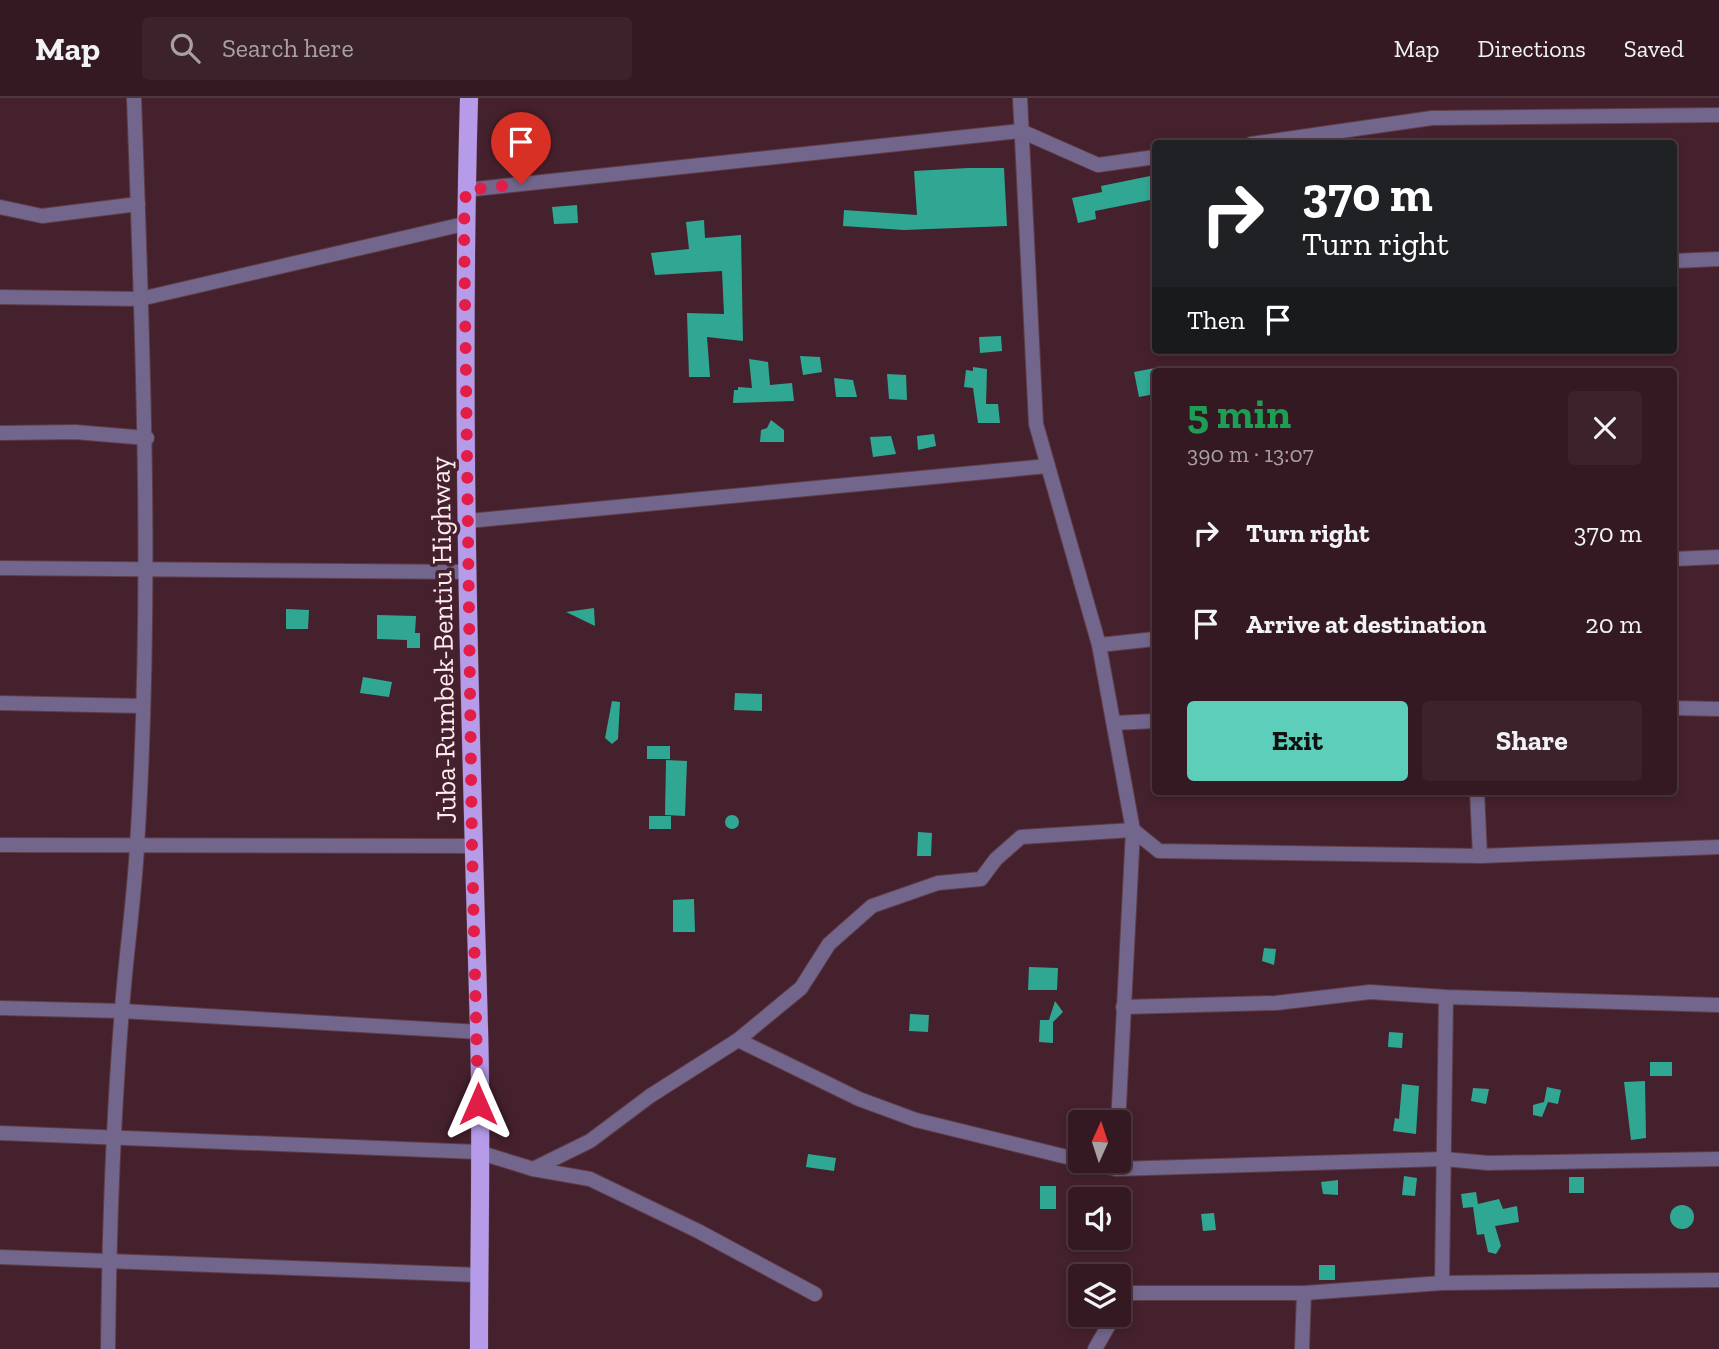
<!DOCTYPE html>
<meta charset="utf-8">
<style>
body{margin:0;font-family:"Zilla Slab",serif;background:#3c222a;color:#f1f3f6;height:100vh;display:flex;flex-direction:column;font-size:26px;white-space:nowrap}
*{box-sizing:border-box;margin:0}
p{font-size:23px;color:#a9a0a5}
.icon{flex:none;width:38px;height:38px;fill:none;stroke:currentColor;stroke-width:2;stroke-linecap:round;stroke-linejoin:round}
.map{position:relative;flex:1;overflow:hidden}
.details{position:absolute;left:1152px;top:270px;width:525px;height:427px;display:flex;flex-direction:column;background:#341922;border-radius:7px;box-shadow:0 4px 10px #0003,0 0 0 2px #4e3840}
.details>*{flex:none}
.top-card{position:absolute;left:1152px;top:42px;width:525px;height:214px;border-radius:7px;box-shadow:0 4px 10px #0003,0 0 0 2px #4e3840;background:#202124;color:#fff;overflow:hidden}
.needle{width:46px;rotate:3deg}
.controls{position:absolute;left:1068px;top:1012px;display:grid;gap:14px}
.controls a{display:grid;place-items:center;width:63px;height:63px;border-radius:7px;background:#341922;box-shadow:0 4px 10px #0003,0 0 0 2px #4e3840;font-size:35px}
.pin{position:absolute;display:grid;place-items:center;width:60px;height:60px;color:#fff;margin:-72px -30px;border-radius:50% 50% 50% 0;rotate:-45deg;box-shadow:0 0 7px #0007}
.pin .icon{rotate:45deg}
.me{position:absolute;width:77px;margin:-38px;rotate:0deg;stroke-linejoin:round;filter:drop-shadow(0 0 5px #0008)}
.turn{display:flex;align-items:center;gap:24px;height:147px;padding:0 35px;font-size:32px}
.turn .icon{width:91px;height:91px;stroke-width:2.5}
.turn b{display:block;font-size:49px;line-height:60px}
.then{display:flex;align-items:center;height:66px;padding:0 35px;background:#0003;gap:14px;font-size:26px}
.round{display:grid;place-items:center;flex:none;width:74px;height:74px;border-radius:7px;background:#3c222a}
.headline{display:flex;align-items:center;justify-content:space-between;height:119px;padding:0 35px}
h1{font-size:42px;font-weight:700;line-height:52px;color:#1e9e55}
.primary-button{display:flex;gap:14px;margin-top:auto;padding:14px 35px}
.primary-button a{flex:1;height:80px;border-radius:7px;background:#5dceb9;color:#111;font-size:28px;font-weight:700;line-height:80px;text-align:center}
.primary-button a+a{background:#3c222a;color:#f1f3f6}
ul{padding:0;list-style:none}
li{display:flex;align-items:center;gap:21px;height:91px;padding:0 35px}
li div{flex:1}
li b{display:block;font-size:26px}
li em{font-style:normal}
header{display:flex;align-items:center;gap:42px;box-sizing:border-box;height:98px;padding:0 35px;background:#341922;border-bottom:2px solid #4e3840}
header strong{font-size:33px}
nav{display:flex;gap:38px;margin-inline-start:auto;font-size:24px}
.search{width:490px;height:63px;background:#3c222a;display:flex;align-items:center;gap:18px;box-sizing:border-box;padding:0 24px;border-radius:7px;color:#a9a0a5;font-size:26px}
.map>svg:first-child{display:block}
.building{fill:#30a793}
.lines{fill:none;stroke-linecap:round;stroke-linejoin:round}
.minor-casing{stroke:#5f3d48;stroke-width:16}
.primary-casing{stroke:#5f3d48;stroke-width:19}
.minor{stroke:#72668c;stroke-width:14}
.primary{stroke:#b69be9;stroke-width:18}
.route{stroke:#e11d48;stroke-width:12;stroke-dasharray:0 21.6}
.labels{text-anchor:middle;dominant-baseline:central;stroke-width:7;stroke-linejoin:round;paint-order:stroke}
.street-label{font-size:28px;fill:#ffebf0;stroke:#45212d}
</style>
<header>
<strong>Map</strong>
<div class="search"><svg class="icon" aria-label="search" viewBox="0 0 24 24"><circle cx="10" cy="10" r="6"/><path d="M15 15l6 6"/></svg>Search here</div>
<nav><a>Map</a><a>Directions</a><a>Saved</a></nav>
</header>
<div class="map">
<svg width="1719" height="1251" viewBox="0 0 1719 1251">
<rect width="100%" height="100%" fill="#45212d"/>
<g class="building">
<path d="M968,70H1004L1007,128L904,132L843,128L844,112L917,117L914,73Z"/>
<path d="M1155,77V101L1095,113L1096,121L1078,125L1072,100L1102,94L1101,88Z"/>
<path d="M577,107L578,125L554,126L552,109Z"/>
<path d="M704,122L705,140L741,137L743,243L707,239L710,279H689L687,215L724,216L722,173L655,177L651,155L689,151L686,124Z"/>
<path d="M1001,238L1002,253L980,255L979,239Z"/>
<path d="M800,258L820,259L822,274L803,277Z"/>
<path d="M749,261L768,264L770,287L792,285L794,303L733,305L734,292H738V289L752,290Z"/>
<path d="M973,269L987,271L986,306H998L1000,325H978L973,290L964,289L966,272L973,273Z"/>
<path d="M1155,270V296L1139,299L1134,274Z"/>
<path d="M887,276L906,277L907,302L889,301Z"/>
<path d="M834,280L853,282L857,299H836Z"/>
<path d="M771,322L784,332V344H760L761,332L767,330Z"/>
<path d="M934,336L936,348L918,352L917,338Z"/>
<path d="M891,338L896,356L873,359L870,339Z"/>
<path d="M594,510L595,528L566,514Z"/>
<path d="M286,511L309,512L308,531H286Z"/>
<path d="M377,517L416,518L415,535H420V550H407V542L377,541Z"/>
<path d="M363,579L392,584L389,599L360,595Z"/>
<path d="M735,595L762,596V613L734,612Z"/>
<path d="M612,603L620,604L618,641L612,646L605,640Z"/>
<rect x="647" y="648" width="23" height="13"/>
<path d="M666,662L687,663L685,718L665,717Z"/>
<circle cx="732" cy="724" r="7"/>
<rect x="649" y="718" width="22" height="13"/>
<path d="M918,734L932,735L931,758H917Z"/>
<path d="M694,801L695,834H673V802Z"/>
<path d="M1264,850L1276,851L1274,867L1262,863Z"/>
<path d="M1029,869L1058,870L1057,892H1028Z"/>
<path d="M1055,903L1063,914L1053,924V945L1039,944L1040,922H1049Z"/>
<path d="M910,916L929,917L928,934L909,933Z"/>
<path d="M1389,934L1403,935L1402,950L1388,949Z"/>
<rect x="1650" y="964" width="22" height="14"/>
<path d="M1645,983L1646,1040L1631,1042L1624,984Z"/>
<path d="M1402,986L1419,988L1416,1036L1393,1033L1395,1020L1399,1021Z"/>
<path d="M1547,989L1561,992L1558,1006L1548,1004L1542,1019L1533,1017V1007L1544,1004Z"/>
<path d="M1473,990L1489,991L1486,1006L1471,1003Z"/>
<path d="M808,1056L836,1060L834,1073L806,1069Z"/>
<path d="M1404,1078L1417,1080L1415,1098L1402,1097Z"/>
<rect x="1569" y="1079" width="15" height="16"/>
<path d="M1338,1082V1097L1323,1096L1321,1084Z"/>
<rect x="1040" y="1088" width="16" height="23"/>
<path d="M1476,1094L1478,1106L1499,1101L1503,1111L1517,1108L1519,1124L1495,1128L1501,1148L1496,1156L1488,1154L1484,1136L1477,1137L1473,1109L1463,1110L1461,1096Z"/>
<circle cx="1682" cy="1119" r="12"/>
<path d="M1214,1115L1216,1132L1203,1133L1201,1116Z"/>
<rect x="1319" y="1167" width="16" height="15"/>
</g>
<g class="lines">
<g class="minor-casing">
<g id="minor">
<path d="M1020,0L1036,326L1099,547L1133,732L1118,1027"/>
<path d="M1251,46L1432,20L1719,17"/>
<path d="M466,92L1021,33L1098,67L1155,59"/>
<path d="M0,109L42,118L138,106"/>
<path d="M1673,163L1719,161"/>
<path d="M0,199L140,201L464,126"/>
<path d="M0,335L75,334L147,340"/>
<path d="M468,423L1048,368"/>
<path d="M1673,461L1719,459"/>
<path d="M0,470L469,474"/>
<path d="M1099,547L1155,541"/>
<path d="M0,605L142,608"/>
<path d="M1673,610L1719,611"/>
<path d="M1114,625L1155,623"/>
<path d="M0,747L472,748"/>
<path d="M1480,758L1719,749"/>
<path d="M1123,909L1276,905L1370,894L1446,899L1719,907"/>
<path d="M0,910L122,913L479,934"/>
<path d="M738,942L859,1001L916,1022L1116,1071L1444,1061L1488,1065L1719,1061"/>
<path d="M0,1035L478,1054L533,1071L590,1043L650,998L738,942L801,890L829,846L872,808L938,785L981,781L996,761L1021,739L1133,732L1159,753L1480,758L1477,693"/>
<path d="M533,1071L590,1081L698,1133L815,1196"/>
<path d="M0,1159L479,1177"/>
<path d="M1442,1185L1446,899"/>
<path d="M1118,1210L1126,1195H1304L1442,1185L1719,1182"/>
<path d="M108,1251C109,1138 113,1024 122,911C126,857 134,803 137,749C153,499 143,249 134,0"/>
<path d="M1095,1251L1115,1216"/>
<path d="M1302,1251L1304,1195"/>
</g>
</g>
<g class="primary-casing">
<path id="primary" d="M469,0C460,310 470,621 479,930C482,1037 479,1144 479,1251"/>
</g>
<use href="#minor" class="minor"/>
<use href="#primary" class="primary"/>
</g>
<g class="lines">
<path class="route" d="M478,1006L472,748L464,126L466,92L521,86"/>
</g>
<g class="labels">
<g class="street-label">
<text transform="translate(443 542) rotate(-91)">Juba-Rumbek-Bentiu Highway</text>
</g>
</g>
</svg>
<div class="controls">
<a><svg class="needle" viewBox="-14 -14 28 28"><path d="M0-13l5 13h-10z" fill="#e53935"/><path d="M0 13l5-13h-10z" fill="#a9a0a5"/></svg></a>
<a><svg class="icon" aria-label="sound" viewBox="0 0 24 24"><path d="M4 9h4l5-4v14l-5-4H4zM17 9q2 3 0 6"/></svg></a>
<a><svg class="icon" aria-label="layers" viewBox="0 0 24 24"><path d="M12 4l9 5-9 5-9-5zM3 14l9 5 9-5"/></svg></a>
</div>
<div class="pin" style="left:521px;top:86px;background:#d93025"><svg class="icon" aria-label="arrive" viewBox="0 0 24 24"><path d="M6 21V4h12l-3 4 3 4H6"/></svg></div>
<svg class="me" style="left:478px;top:1006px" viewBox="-20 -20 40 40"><path d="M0-17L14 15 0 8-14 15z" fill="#e11d48" stroke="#fff" stroke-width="4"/></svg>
<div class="top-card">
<div class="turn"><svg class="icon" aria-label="right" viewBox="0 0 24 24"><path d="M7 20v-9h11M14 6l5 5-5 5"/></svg><div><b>370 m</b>Turn right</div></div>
<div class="then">Then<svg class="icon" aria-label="arrive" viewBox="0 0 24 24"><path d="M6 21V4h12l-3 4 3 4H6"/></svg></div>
</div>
<section class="details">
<div class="headline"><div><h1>5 min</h1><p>390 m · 13:07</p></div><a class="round"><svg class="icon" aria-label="close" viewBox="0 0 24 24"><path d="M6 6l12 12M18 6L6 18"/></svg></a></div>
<ul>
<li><svg class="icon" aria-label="right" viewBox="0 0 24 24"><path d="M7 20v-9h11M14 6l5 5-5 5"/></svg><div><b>Turn right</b></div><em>370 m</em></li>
<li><svg class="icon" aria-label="arrive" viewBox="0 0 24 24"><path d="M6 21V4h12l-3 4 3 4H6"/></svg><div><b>Arrive at destination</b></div><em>20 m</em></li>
</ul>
<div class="primary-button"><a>Exit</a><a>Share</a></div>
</section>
</div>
